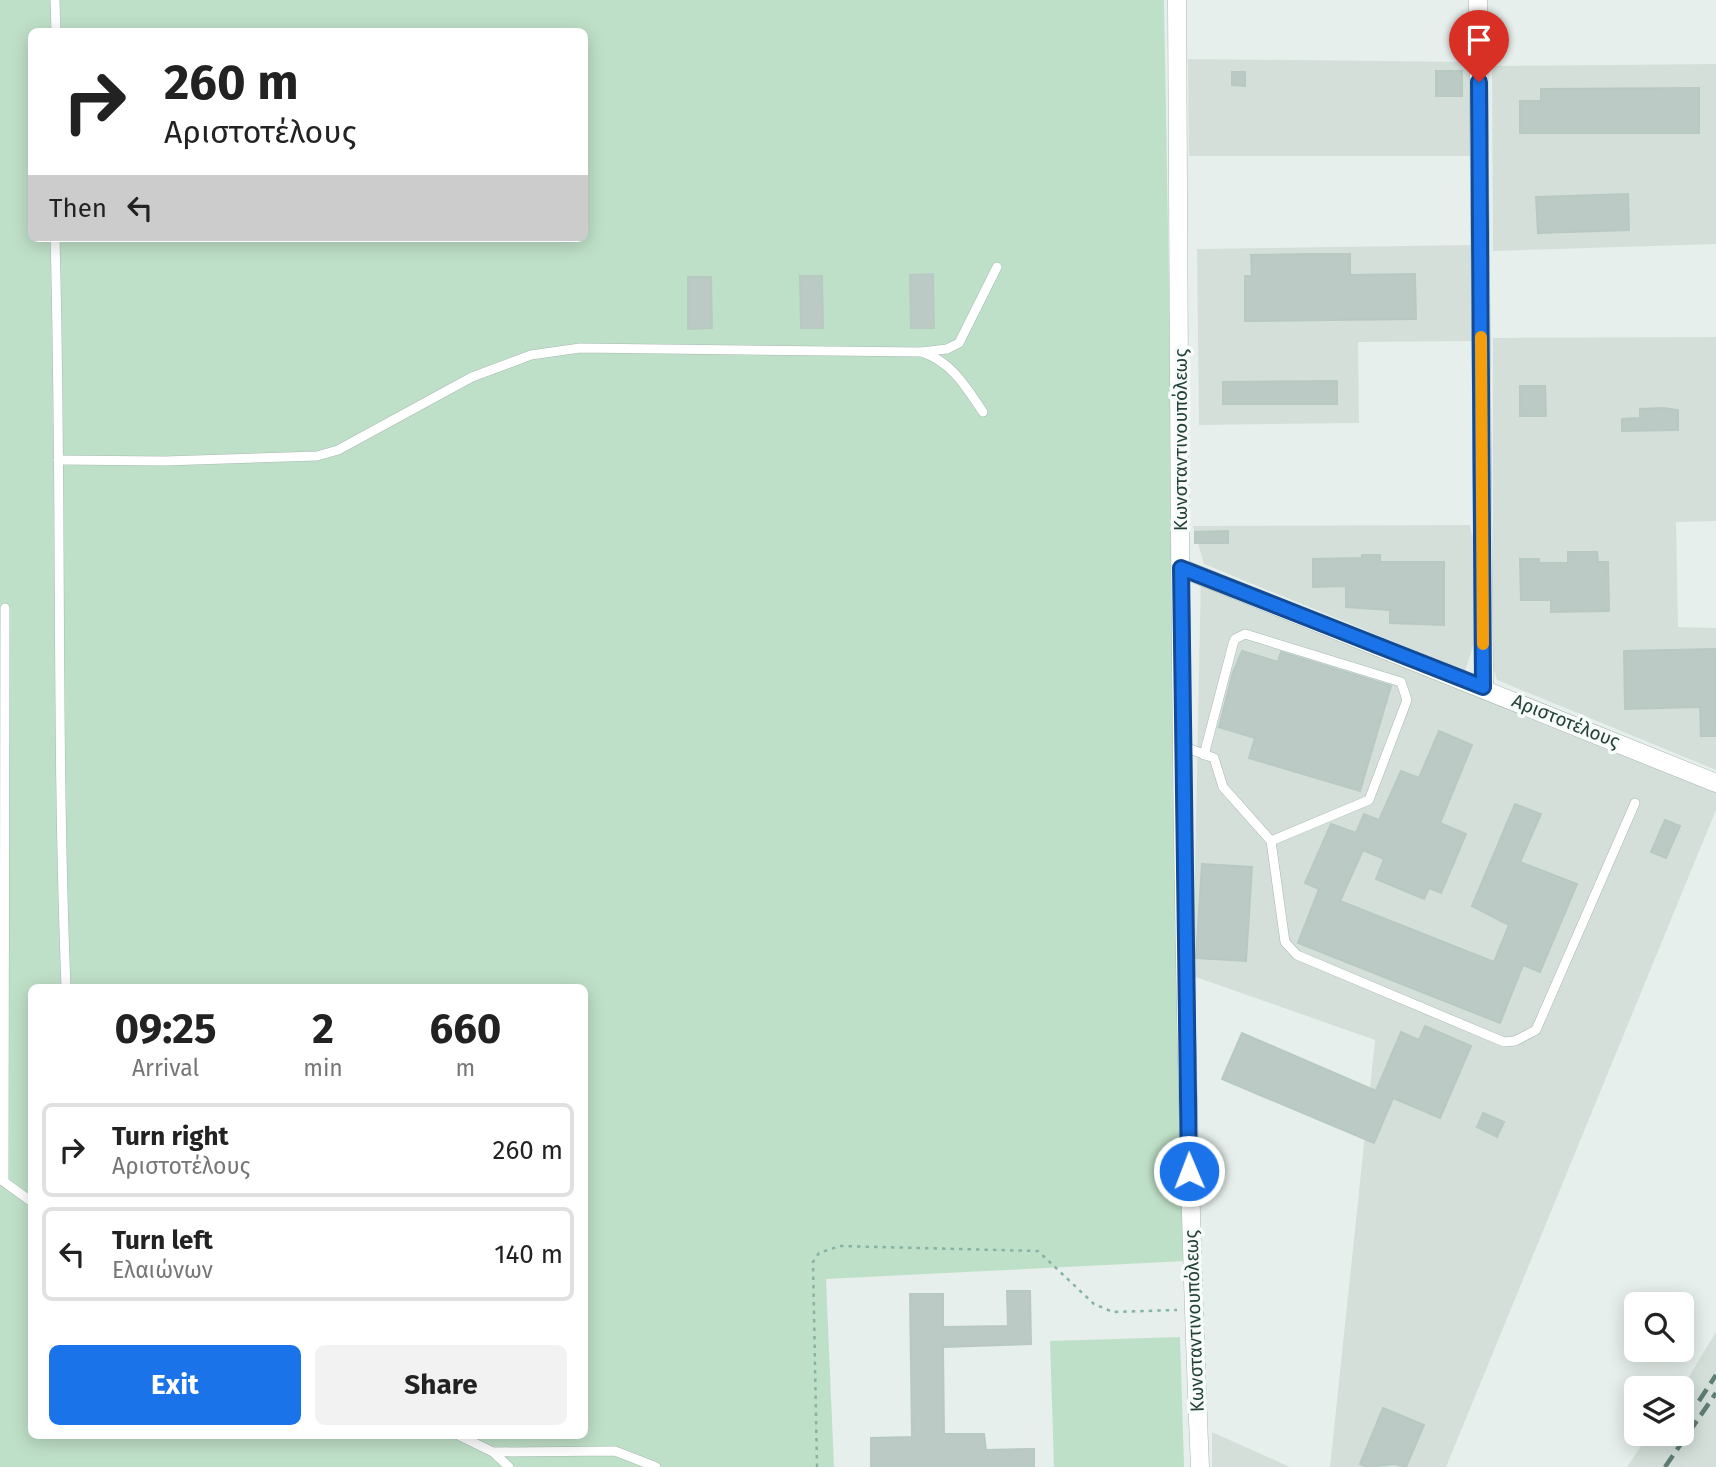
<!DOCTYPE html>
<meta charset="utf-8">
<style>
body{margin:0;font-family:"Fira Sans",sans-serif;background:#f2f2f2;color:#222;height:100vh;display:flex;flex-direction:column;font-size:26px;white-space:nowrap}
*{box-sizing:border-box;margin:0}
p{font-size:23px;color:#767676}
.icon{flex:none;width:38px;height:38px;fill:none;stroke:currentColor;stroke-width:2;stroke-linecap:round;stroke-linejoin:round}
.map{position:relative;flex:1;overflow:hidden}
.side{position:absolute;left:28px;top:984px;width:560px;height:455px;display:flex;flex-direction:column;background:#fff;border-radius:10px;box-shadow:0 4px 18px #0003}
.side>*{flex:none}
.top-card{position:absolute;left:28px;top:28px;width:560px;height:214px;border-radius:10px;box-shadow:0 4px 18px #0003;background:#fff;color:#222;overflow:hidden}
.tools{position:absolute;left:1624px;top:1292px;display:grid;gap:14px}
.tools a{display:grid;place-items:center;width:70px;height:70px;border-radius:10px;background:#fff;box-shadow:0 4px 18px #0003;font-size:35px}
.pin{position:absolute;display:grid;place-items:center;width:60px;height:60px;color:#fff;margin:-72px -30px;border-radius:50% 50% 50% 0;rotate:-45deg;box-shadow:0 0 7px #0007}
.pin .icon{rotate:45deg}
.me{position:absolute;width:77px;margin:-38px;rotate:359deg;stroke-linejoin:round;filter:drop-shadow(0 0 5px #0008)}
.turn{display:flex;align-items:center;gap:24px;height:147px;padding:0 21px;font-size:32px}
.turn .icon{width:91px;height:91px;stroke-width:2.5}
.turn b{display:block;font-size:49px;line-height:60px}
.then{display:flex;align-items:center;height:66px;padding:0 21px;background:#0003;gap:14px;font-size:26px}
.eta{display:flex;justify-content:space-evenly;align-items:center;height:119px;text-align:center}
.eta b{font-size:42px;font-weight:700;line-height:49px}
.cta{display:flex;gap:14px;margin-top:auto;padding:14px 21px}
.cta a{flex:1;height:80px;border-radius:10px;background:#1a73e8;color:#fff;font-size:28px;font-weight:700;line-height:80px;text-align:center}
.cta a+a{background:#f2f2f2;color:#222}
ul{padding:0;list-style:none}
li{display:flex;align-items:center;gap:21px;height:94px;margin:0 14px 10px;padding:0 7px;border:4px solid #e0e0e0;border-radius:10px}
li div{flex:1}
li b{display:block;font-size:26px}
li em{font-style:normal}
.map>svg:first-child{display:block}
.built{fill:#d4dfda}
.green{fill:#bfe0c8;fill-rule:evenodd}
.building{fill:#bbcac4;stroke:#b8c9c2;stroke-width:2}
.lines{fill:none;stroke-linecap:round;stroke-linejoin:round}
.lane-casing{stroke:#a8b8b2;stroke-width:10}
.street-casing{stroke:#a8b8b2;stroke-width:19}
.path{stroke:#86b3a5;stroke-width:2.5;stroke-dasharray:3.5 5;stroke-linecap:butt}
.lane{stroke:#fff;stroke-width:9}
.street{stroke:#fff;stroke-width:18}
.rail{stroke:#5f7d75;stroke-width:4.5;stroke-dasharray:14 7;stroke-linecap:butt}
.route-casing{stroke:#114b97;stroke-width:18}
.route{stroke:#1a73e8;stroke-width:12}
.slow{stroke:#f59e0b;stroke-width:12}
.labels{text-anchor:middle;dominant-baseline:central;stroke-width:7;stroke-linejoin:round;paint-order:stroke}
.street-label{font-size:19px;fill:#24423a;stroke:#f7fbf9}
</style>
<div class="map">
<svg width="1716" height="1467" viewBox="0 0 1716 1467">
<rect width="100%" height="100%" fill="#e6efeb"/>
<g class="built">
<path d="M1188,59L1473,62V156H1189Z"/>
<path d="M1716,64V244L1493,251L1492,66Z"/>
<path d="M1472,245L1473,341L1358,342L1359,423L1199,425L1197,249Z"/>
<path d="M1716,337V521L1676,522L1678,627L1716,628V770L1497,680L1493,668V338Z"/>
<path d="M1470,525L1472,535H1478V631L1465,671L1204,564L1193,526Z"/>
<path d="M1201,571L1716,783V810L1446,1467H1330L1375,1040L1193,976Z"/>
<path d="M1716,1332V1467H1627L1650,1433H1682V1388Z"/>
<path d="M1212,1432L1290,1467H1212Z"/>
</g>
<g class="green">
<path d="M0,0H1164L1186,1261L826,1279L834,1467H0ZM32,32H584V238H32ZM32,987H584V1435H32Z"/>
<path d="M1180,1337L1184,1467H1054L1050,1341Z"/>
</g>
<g class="building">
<rect x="1436" y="71" width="26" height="25"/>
<path d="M1232,72H1245V86L1232,85Z"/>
<path d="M1699,88V133H1520V101H1541V89Z"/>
<path d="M1628,194L1629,230L1538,233L1536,197Z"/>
<path d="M1309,254H1350V275L1415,274L1416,319L1245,321V276H1252L1251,255Z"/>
<path d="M933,274L934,328H911L910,275Z"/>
<path d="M800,276H822L823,328H801Z"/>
<path d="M688,277H711L712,328L688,329Z"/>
<path d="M1337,381V404H1223V382Z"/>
<path d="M1520,386H1545L1546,416H1520Z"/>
<path d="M1664,408L1678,410V430L1622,431V419L1640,418V409Z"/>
<path d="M1228,531V543H1195V532Z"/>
<path d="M1568,552H1597L1598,562H1608L1609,611L1551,612V600H1521L1520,559H1539V563H1568Z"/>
<path d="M1362,555H1380V562H1444V625L1390,623V610L1346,607V586L1313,587V559L1362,558Z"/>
<path d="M1716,649V736H1701L1700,707L1625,709L1624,651Z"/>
<path d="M1242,651L1278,662L1281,652L1391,686L1360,791L1249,758L1255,738L1219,727L1233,672Z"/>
<path d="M1439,731L1472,745L1440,823L1466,834L1441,893L1429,888L1424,899L1376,879L1384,859L1363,850L1340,901L1494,962L1509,925L1472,906L1515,804L1541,814L1520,862L1577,884L1540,972L1523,965L1500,1023L1298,943L1319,889L1305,883L1331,824L1356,833L1364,814L1379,820L1401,771L1419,778Z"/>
<path d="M1665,820L1680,826L1666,858L1651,852Z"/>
<path d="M1202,864L1252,867L1246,961L1196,958Z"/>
<path d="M1425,1026L1471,1046L1440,1118L1393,1098L1374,1143L1222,1079L1242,1033L1376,1091L1401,1032L1419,1040Z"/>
<path d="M1483,1113L1504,1122L1497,1137L1477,1127Z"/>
<path d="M1007,1291H1030L1031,1344L943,1347L944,1434H984L986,1450L1034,1449V1467H871V1438L912,1437L910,1294H943V1327L1008,1326Z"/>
<path d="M1383,1408L1424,1425L1406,1467L1395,1464L1367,1467L1360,1464Z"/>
</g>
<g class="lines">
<g class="lane-casing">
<g id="lane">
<path d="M55,0L56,32"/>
<path d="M55,238C62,488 56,738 66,987"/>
<path d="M922,352C953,363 966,387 983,412"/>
<path d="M58,460L165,461L317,456L338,450L472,377L531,355L580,348L921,352L947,349L959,343L997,267"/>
<path d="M1182,746L1214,758L1223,787L1271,841L1285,942L1297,955L1504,1042L1515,1041L1536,1030L1635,803"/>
<path d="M1204,755L1233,644L1235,639L1245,634L1401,682L1407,700L1369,800L1271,841"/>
<path d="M0,1179L32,1202"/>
<path d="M4,1181L5,608"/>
<path d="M458,1435L493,1452L615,1451L656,1467"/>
<path d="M493,1452L509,1467"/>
</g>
</g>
<g class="street-casing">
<g id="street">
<path d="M1177,0C1180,489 1179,978 1200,1467"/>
<path d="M1478,0L1484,687"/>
<path d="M1181,568L1716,783"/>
</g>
</g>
<path class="path" d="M817,1467L813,1262L819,1253L840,1246L1038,1251L1094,1304L1113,1312L1177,1310"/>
<use href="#lane" class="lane"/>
<use href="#street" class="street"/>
<g class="rail">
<path d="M1699,1401L1716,1375"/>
<path d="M1665,1467L1716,1393"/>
</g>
</g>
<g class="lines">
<g class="route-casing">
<path id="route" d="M1189,1171L1181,568L1483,687L1479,82"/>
</g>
<use href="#route" class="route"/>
<path class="slow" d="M1481,337L1483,644"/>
</g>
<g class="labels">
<g class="street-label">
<text transform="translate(1180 440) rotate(-90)">Κωνσταντινουπόλεως</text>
<text transform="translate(1566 721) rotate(22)">Αριστοτέλους</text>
<text transform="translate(1194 1321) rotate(-92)">Κωνσταντινουπόλεως</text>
</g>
</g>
</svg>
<div class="tools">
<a><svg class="icon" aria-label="search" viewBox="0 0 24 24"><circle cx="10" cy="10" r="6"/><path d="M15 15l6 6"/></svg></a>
<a><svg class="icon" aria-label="layers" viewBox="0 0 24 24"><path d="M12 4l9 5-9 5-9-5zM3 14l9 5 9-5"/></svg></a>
</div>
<div class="pin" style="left:1479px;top:82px;background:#d93025"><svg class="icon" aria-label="arrive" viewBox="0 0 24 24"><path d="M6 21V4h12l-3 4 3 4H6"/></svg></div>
<svg class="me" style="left:1189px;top:1171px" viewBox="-20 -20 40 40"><circle r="17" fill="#1a73e8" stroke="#fff" stroke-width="3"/><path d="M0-11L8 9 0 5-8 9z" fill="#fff"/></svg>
<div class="top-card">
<div class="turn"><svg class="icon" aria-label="right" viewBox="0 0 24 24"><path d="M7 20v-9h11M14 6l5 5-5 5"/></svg><div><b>260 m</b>Αριστοτέλους</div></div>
<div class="then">Then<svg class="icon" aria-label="left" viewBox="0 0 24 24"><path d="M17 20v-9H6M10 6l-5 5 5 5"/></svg></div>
</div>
<section class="side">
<div class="eta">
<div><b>09:25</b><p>Arrival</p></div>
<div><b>2</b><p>min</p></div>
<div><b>660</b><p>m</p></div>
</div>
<ul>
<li><svg class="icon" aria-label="right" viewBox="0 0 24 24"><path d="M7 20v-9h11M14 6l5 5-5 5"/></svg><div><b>Turn right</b><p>Αριστοτέλους</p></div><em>260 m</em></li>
<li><svg class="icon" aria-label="left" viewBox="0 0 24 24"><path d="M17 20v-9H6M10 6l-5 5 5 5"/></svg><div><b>Turn left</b><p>Ελαιώνων</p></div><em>140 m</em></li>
</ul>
<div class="cta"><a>Exit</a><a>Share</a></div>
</section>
</div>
